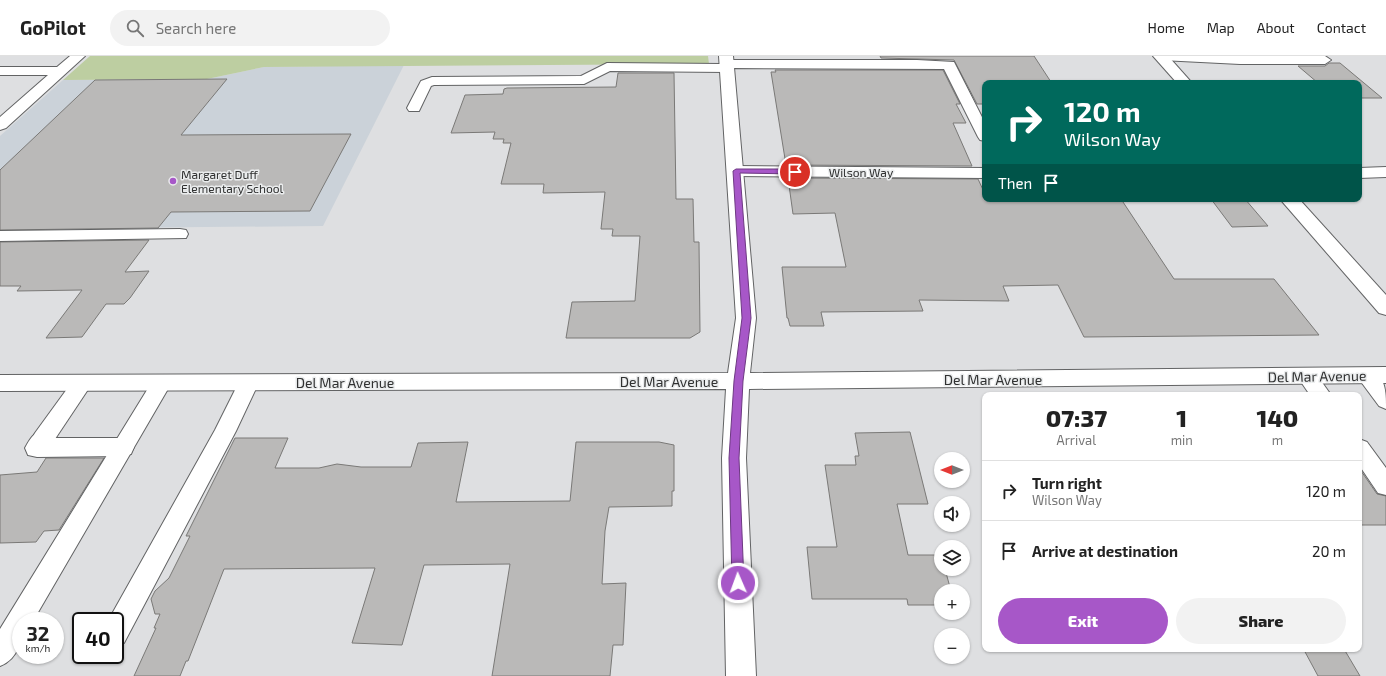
<!DOCTYPE html>
<meta charset="utf-8">
<style>
body{margin:0;font-family:"Exo 2",sans-serif;background:#f2f2f2;color:#222;height:100vh;display:flex;flex-direction:column;font-size:15px;white-space:nowrap}
*{box-sizing:border-box;margin:0}
p{font-size:13px;color:#767676}
.icon{flex:none;width:22px;height:22px;fill:none;stroke:currentColor;stroke-width:2;stroke-linecap:round;stroke-linejoin:round}
.map{position:relative;flex:1;overflow:hidden}
.panel{position:absolute;left:982px;top:336px;width:380px;height:260px;display:flex;flex-direction:column;background:#fff;border-radius:8px;box-shadow:0 1px 3px #0004}
.panel>*{flex:none}
.banner{position:absolute;left:982px;top:24px;width:380px;height:122px;border-radius:8px;box-shadow:0 1px 3px #0004;background:#00695c;color:#fff;overflow:hidden}
.needle{width:26px;rotate:270deg}
.fabs{position:absolute;left:934px;top:396px;display:grid;gap:8px}
.fabs a{display:grid;place-items:center;width:36px;height:36px;border-radius:50%;background:#fff;box-shadow:0 1px 3px #0004;font-size:20px}
.speed{position:absolute;left:12px;top:556px;display:flex;gap:8px;font-size:20px;font-weight:700;text-align:center}
.speed>*{display:grid;place-content:center;width:52px;height:52px;border-radius:50%;background:#fff;box-shadow:0 1px 3px #0004;line-height:1}
.speed small{font-size:10px;font-weight:400}
.speed .limit{border:2px solid #111;border-radius:6px;background:#fff;color:#111}
.pin{position:absolute;display:grid;place-items:center;width:34px;height:34px;color:#fff;margin:-17px;border:2px solid #fff;border-radius:50%;box-shadow:0 1px 4px #0007}
.me{position:absolute;width:44px;margin:-22px;rotate:358deg;stroke-linejoin:round;filter:drop-shadow(0 0 3px #0008)}
.turn{display:flex;align-items:center;gap:14px;height:84px;padding:0 16px;font-size:18px}
.turn .icon{width:52px;height:52px;stroke-width:2.5}
.turn b{display:block;font-size:28px;line-height:34px}
.then{display:flex;align-items:center;height:38px;padding:0 16px;background:#0003;gap:8px;font-size:15px}
.eta{display:flex;justify-content:space-evenly;align-items:center;height:68px;text-align:center}
.eta b{font-size:24px;font-weight:800;line-height:28px}
.button{display:flex;gap:8px;margin-top:auto;padding:8px 16px}
.button a{flex:1;height:46px;border-radius:24px;background:#a757c8;color:#fff;font-size:16px;font-weight:800;line-height:46px;text-align:center}
.button a+a{background:#f2f2f2;color:#222}
ul{padding:0;list-style:none}
li{display:flex;align-items:center;gap:12px;height:60px;padding:0 16px;border-top:1px solid #e0e0e0}
li div{flex:1}
li b{display:block;font-size:15px}
li em{font-style:normal}
header{display:flex;align-items:center;gap:24px;box-sizing:border-box;height:56px;padding:0 20px;background:#fff;border-bottom:1px solid #e0e0e0}
header strong{font-size:19px}
nav{display:flex;gap:22px;margin-inline-start:auto;font-size:14px}
.search{width:280px;height:36px;background:#f2f2f2;display:flex;align-items:center;gap:10px;box-sizing:border-box;padding:0 14px;border-radius:22px;color:#767676;font-size:15px}
.map>svg:first-child{display:block}
.built{fill:#cbd2d9}
.green{fill:#bdcea1}
.building{fill:#bab9b8;stroke:#7a7977}
.lines{fill:none;stroke-linecap:round;stroke-linejoin:round}
.lane-casing{stroke:#626364;stroke-width:2}
.street-casing{stroke:#626364;stroke-width:2}
.secondary-casing{stroke:#626364;stroke-width:2}
.lane{fill:#fff;fill-rule:evenodd}
.street{fill:#fff;fill-rule:evenodd}
.secondary{fill:#fff;fill-rule:evenodd}
.route{fill:#a757c8;stroke:#6d3982}
.poi-dot{fill:#a757c8;stroke:#ebedee;stroke-width:1.5}
.labels{text-anchor:middle;dominant-baseline:central;stroke-width:3;stroke-linejoin:round;paint-order:stroke}
.far-street-label{font-size:12px;fill:#303131;stroke:#ebedee}
.far-poi-label{font-size:12px;fill:#303131;stroke:#ebedee;text-anchor:start}
.street-label{font-size:14px;fill:#303131;stroke:#ebedee}
</style>
<header>
<strong>GoPilot</strong>
<div class="search"><svg class="icon" aria-label="search" viewBox="0 0 24 24"><circle cx="10" cy="10" r="6"/><path d="M15 15l6 6"/></svg>Search here</div>
<nav><a>Home</a><a>Map</a><a>About</a><a>Contact</a></nav>
</header>
<div class="map">
<svg width="1386" height="620" viewBox="0 0 1386 620">
<rect width="100%" height="100%" fill="#dedfe1"/>
<path class="built" d="M404,9L323,170L0,173V80L63,24L207,23L264,11Z"/>
<path class="green" d="M90,0H708L709,8L264,11L207,23L63,24Z"/>
<g class="building">
<path d="M880,0H1034L1051,26L985,27V48H977L954,4L881,2Z"/>
<path d="M1329,7H1340L1382,42H1359V27H1318L1298,10H1325Z"/>
<path d="M775,14H943L960,48H956L966,67H953L972,110L786,109L771,16H776Z"/>
<path d="M618,17H674L676,143H693L694,186H699L700,276L690,282H566L572,246L635,245L640,180H612L613,173H601L605,136L543,137L544,128H501L511,87H503L504,83H493L495,76L451,77L465,39L503,38L504,33L507,32L616,31Z"/>
<path d="M227,23L181,79L351,78L310,155L171,156L158,172L0,174V114L95,24Z"/>
<path d="M788,122L978,123L985,138V143H1121L1174,223H1274L1319,279L1084,281L1058,229L1003,230L1009,245L919,244L923,255L821,256L824,270H790L788,262H787L782,211H846L835,157L793,158Z"/>
<path d="M1211,143H1245L1268,170L1232,171Z"/>
<path d="M149,184L125,216L149,215L130,242L124,248H106L82,281L46,282L82,234L17,235L21,230H0V186Z"/>
<path d="M910,376L928,448H897L908,499H941V513H945L951,535H941V549H908L907,543H812L807,491H837L825,409H856L855,400H859L855,377Z"/>
<path d="M235,382H288L275,412H319L337,408L361,411H411L418,387L468,386L456,446L570,445L576,386H659L674,389V435H672V450L609,451L605,475L602,528L626,527L623,589H613L610,620H492L510,508L424,509L402,589L352,587L375,512L224,513L188,605H186L180,620H134L156,572H154L160,558H155L151,543L155,535L169,522L190,480H186Z"/>
<path d="M46,402H104L59,474L44,475L36,486L0,487V419L37,416Z"/>
<path d="M1359,412L1377,438L1386,440V469H1359Z"/>
<path d="M1314,593H1344L1360,620H1318L1304,594Z"/>
</g>
<g class="lines">
<g class="lane-casing">
<g id="lane">
<path d="M1155,0H1325L1331,4L1325,8H1240L1161,4Z"/>
<path d="M727,4H917L954,6L985,67V85L980,84L978,81L944,13L733,12L732,15L727,16L610,15L584,28L434,29L431,30L419,55H409L407,52L421,25L432,21L581,20L607,7L721,8L722,5Z"/>
<path d="M1386,111V121L1359,122V112Z"/>
<path d="M180,173L186,174L188,178L186,182L0,185V175Z"/>
<path d="M1366,312C1386,318 1386,335 1386,353L1379,350L1356,319L1359,314Z"/>
<path d="M1307,313L1314,315L1331,339H1310L1297,320L1300,315Z"/>
<path d="M162,319L169,321L172,326L33,565H21C21,584 20,602 0,610V573L155,321Z"/>
<path d="M249,319L256,321L259,326L236,375L124,587L115,590V565H108L215,374L239,326L242,321Z"/>
<path d="M82,320L89,322L92,327L89,332L51,389L43,391L35,389L32,383L35,377L75,322Z"/>
<path d="M1359,383L1367,386L1386,412V439L1378,437L1359,409Z"/>
</g>
</g>
<g class="street-casing">
<g id="street">
<path d="M70,0H85L6,72L0,74V61L48,19H0V11H57Z"/>
<path d="M1153,0H1168L1192,27H1177Z"/>
<path d="M736,110L985,112V122L736,120L730,119L728,115L730,111Z"/>
<path d="M1280,143H1299L1386,239V259L1379,257Z"/>
<path d="M43,374L51,377L55,382H122L131,384L134,391L131,398L122,400L37,401L28,399L25,392C30,383 33,377 43,374Z"/>
</g>
</g>
<g class="secondary-casing">
<path id="secondary" d="M719,0H733L756,262L750,317L1386,311V327L749,333L746,402L756,620H726L722,402L726,333L0,335V319L728,317L736,262Z"/>
</g>
<use href="#lane" class="lane"/>
<use href="#street" class="street"/>
<use href="#secondary" class="secondary"/>
</g>
<path class="route" d="M736,113H795L799,116L795,118L740,117L751,262L743,325L739,402L744,527L742,531L738,532L734,531L732,527L729,402L734,325L742,262L733,115Z"/>
<circle class="poi-dot" cx="173" cy="125" r="4"/>
<g class="labels">
<g class="far-street-label">
<text x="861" y="116">Wilson Way</text>
</g>
<g class="far-poi-label">
<text x="181" y="118">Margaret Duff<tspan x="181" dy="14">Elementary School</tspan></text>
</g>
<g class="street-label">
<text transform="translate(1317 320) rotate(-1)">Del Mar Avenue</text>
<text x="993" y="323">Del Mar Avenue</text>
<text x="669" y="325">Del Mar Avenue</text>
<text x="345" y="326">Del Mar Avenue</text>
</g>
</g>
</svg>
<div class="fabs">
<a><svg class="needle" viewBox="-14 -14 28 28"><path d="M0-13l5 13h-10z" fill="#e53935"/><path d="M0 13l5-13h-10z" fill="#767676"/></svg></a>
<a><svg class="icon" aria-label="sound" viewBox="0 0 24 24"><path d="M4 9h4l5-4v14l-5-4H4zM17 9q2 3 0 6"/></svg></a>
<a><svg class="icon" aria-label="layers" viewBox="0 0 24 24"><path d="M12 4l9 5-9 5-9-5zM3 14l9 5 9-5"/></svg></a>
<a>+</a>
<a>−</a>
</div>
<div class="speed"><div>32<small>km/h</small></div><div class="limit">40</div></div>
<div class="pin" style="left:795px;top:116px;background:#d93025"><svg class="icon" aria-label="arrive" viewBox="0 0 24 24"><path d="M6 21V4h12l-3 4 3 4H6"/></svg></div>
<svg class="me" style="left:738px;top:527px" viewBox="-20 -20 40 40"><circle r="17" fill="#a757c8" stroke="#fff" stroke-width="3"/><path d="M0-11L8 9 0 5-8 9z" fill="#fff"/></svg>
<div class="banner">
<div class="turn"><svg class="icon" aria-label="right" viewBox="0 0 24 24"><path d="M7 20v-9h11M14 6l5 5-5 5"/></svg><div><b>120 m</b>Wilson Way</div></div>
<div class="then">Then<svg class="icon" aria-label="arrive" viewBox="0 0 24 24"><path d="M6 21V4h12l-3 4 3 4H6"/></svg></div>
</div>
<section class="panel">
<div class="eta">
<div><b>07:37</b><p>Arrival</p></div>
<div><b>1</b><p>min</p></div>
<div><b>140</b><p>m</p></div>
</div>
<ul>
<li><svg class="icon" aria-label="right" viewBox="0 0 24 24"><path d="M7 20v-9h11M14 6l5 5-5 5"/></svg><div><b>Turn right</b><p>Wilson Way</p></div><em>120 m</em></li>
<li><svg class="icon" aria-label="arrive" viewBox="0 0 24 24"><path d="M6 21V4h12l-3 4 3 4H6"/></svg><div><b>Arrive at destination</b></div><em>20 m</em></li>
</ul>
<div class="button"><a>Exit</a><a>Share</a></div>
</section>
</div>
